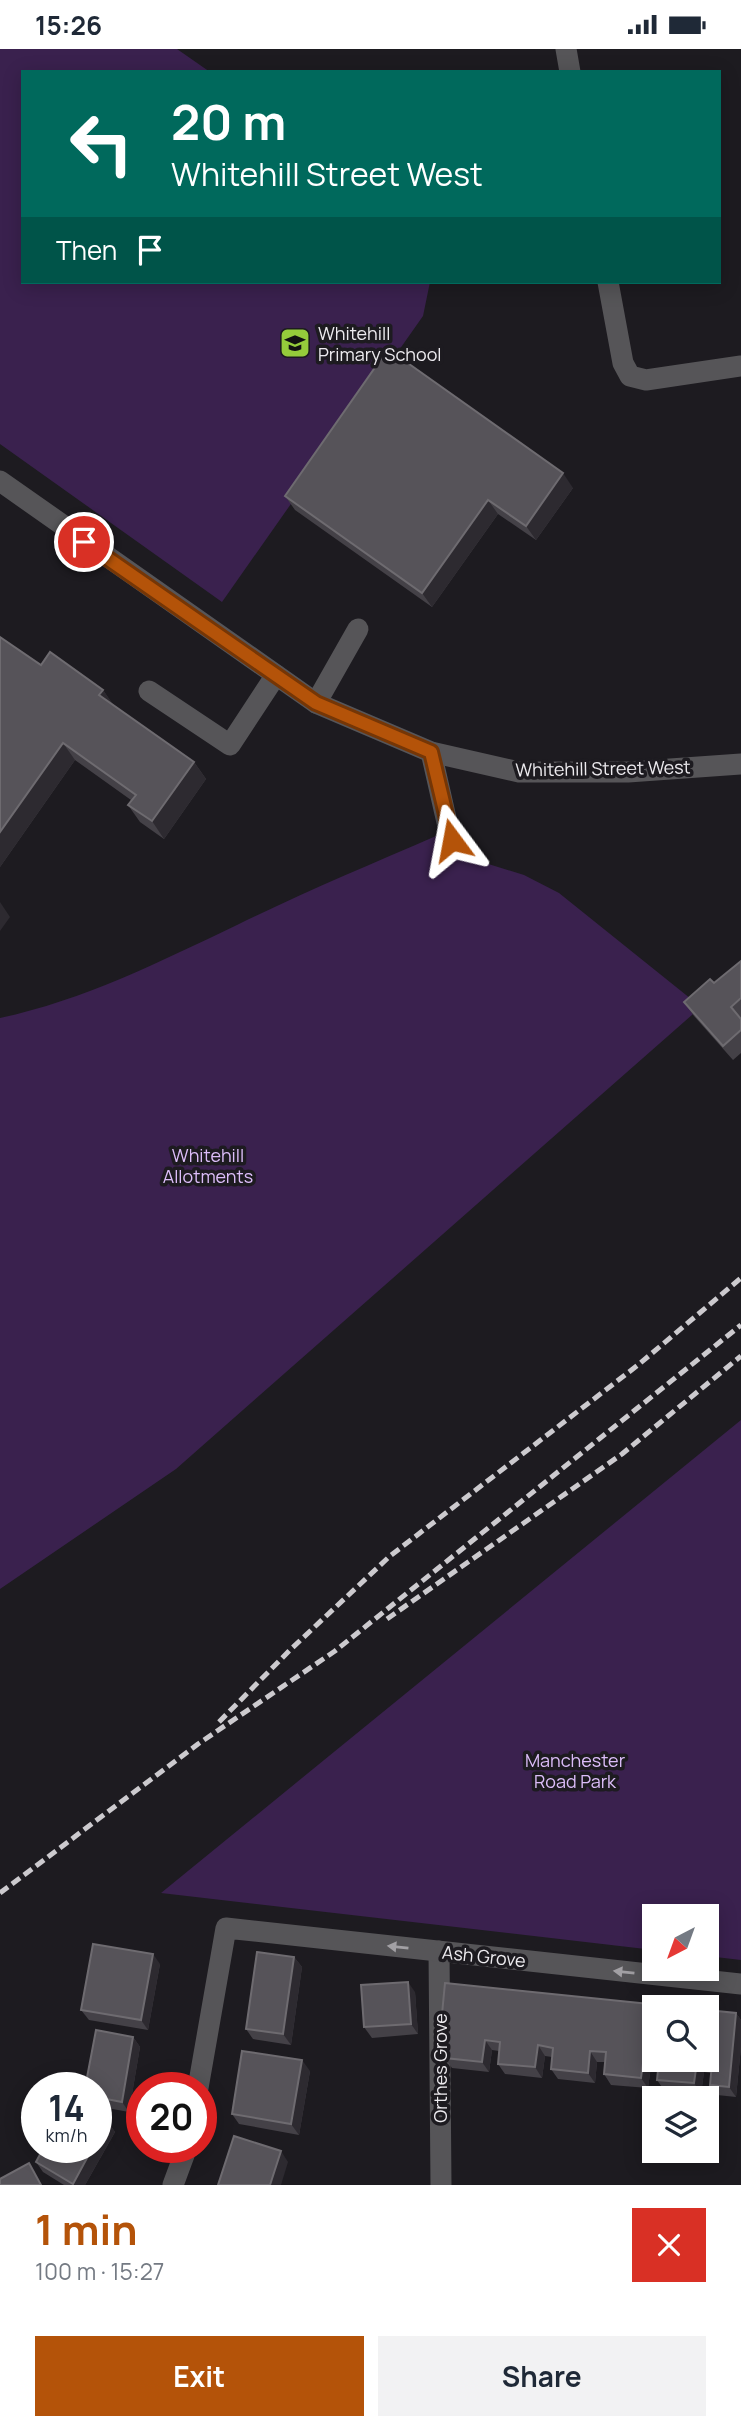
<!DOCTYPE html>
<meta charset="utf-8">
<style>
body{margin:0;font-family:Manrope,sans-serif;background:#f2f2f3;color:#1f2937;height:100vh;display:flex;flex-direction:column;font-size:26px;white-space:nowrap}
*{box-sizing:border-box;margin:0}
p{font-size:23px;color:#747a83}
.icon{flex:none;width:38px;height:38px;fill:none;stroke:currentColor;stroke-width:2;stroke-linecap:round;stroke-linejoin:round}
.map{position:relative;height:2136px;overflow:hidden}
.panel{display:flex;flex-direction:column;background:#fff;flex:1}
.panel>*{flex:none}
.guide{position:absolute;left:21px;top:21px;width:700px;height:214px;border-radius:0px;box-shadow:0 4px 18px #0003;background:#00695c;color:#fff;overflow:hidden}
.needle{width:46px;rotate:221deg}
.fabs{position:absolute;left:642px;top:1855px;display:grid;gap:14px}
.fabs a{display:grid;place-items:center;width:77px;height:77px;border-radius:0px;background:#fff;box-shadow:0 4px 18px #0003;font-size:35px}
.speed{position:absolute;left:21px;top:2023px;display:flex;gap:14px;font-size:35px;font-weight:700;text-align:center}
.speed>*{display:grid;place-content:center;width:91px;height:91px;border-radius:50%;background:#fff;box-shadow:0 4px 18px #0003;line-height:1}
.speed small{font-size:18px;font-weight:400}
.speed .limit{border:10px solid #d22;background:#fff;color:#111}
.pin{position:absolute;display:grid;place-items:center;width:60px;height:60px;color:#fff;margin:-30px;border:4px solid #fff;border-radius:50%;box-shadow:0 2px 7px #0007}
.me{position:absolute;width:77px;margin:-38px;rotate:347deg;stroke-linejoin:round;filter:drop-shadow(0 0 5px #0008)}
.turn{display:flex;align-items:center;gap:24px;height:147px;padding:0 35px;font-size:32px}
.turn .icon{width:91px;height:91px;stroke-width:2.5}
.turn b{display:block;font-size:49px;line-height:60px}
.then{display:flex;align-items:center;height:66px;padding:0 35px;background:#0003;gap:14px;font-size:26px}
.round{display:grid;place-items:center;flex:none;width:74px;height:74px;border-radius:0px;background:#f2f2f3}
.summary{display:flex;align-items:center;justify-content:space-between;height:119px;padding:0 35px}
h1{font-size:42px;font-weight:700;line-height:52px;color:#b45309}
.button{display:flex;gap:14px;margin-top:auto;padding:14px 35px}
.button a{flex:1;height:80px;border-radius:0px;background:#b45309;color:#fff;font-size:28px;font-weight:700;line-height:80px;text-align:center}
.button a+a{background:#f2f2f3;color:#1f2937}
.status{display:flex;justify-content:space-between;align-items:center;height:49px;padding:0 35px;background:#fff;direction:ltr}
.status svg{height:19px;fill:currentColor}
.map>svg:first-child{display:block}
.green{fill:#3a214e}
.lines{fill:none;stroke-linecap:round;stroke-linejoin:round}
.minor{stroke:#565558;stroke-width:21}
.rail{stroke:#cccace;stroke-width:5;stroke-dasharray:10 5;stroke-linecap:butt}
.wall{fill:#444147}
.shaded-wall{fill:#2d2a30}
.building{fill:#565359;stroke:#6e6b70;stroke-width:2}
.oneway{fill:#a2a0a4}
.route-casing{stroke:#753606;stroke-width:18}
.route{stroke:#b45309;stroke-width:12}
.labels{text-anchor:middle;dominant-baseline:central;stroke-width:7;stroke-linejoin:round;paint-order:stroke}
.poi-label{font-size:18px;fill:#edebef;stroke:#1d1b20;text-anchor:start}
.street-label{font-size:18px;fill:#edebef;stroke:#1d1b20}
.park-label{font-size:18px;fill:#dcbdf9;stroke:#1d1b20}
</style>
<div class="status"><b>15:26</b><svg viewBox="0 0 49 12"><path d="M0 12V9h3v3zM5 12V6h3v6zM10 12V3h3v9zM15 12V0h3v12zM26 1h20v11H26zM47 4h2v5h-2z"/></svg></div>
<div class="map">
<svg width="741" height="2136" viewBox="0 0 741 2136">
<rect width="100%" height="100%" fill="#1d1b20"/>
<g class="green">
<path d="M0,0H177L210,23H23V233H430L423,267L222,553L0,395Z"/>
<path d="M436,787L466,808L524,826L559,844L701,958L176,1420L0,1540V969C84,951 159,913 237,876C302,844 369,816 436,787Z"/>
<path d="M741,1371V1911L707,1907V1867H654V1901L161,1844Z"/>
</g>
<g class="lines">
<g class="minor">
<path d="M566,0L570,23"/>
<path d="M608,233L623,314L630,327L646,331L741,317"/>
<path d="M0,432L316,654L431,703L519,723H628L741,715"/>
<path d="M149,642L230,696L276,626"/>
<path d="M316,654L358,580"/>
<path d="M431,703L451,791"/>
<path d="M439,1902L441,2136"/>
<path d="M198,2039L226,1879L741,1935"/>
<path d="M173,2136L187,2098"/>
</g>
<g class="rail">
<path d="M387,1570L622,1405L741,1307"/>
<path d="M219,1673L290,1601L390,1507L638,1316L741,1229"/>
<path d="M0,1844L198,1695L335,1602L741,1276"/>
</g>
</g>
<g class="wall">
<path d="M573,439L536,491L498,465L432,558L295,461L285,447Z"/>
<path d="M0,588L41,616L103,641L113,656L194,713L206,730L164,790L140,773L128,756L131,751L75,711L0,818Z"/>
<path d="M741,912V1004L733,1011L694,967L684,953L714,934Z"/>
<path d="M294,1908L302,1918L291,1996L253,1990L246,1980Z"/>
<path d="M160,1915L148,1981L89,1971L81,1961Z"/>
<path d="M415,1943L418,1985L372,1989L364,1978Z"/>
<path d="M654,1958V2011H707L736,1964L741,1971V1998L736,2048L717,2046L710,2036L711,2024L704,2023L701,2045L664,2041L657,2031L658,2018L651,2017L648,2039L611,2036L604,2025L605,2013H597L595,2034L558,2030L551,2020L552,2008L545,2007L542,2029L505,2025L498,2015L499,2002L492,2001L489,2023L452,2019L445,2009L446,1996L440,1986Z"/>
<path d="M133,1988L140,1998L129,2063L96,2057V2039Z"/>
<path d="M310,2022L299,2086L239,2075L232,2065Z"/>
<path d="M108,2073L115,2083L85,2136H64L43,2123L36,2113Z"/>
</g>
<g class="shaded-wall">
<path d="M563,424L573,439L536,491L526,477Z"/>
<path d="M488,451L498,465L432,558L422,544Z"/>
<path d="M103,641L115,658L99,646Z"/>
<path d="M63,694L75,711L0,818V783Z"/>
<path d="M194,713L206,730L164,790L152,772Z"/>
<path d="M0,853L10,868L0,882Z"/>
<path d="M153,1905L160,1915L148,1981L141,1971Z"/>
<path d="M294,1908L302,1918L291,1996L283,1985Z"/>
<path d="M408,1933L415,1943L418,1985L411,1975Z"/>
<path d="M736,1964L741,1971V1998L736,2048L729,2038Z"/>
<path d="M133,1988L140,1998L129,2063L122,2053Z"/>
<path d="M485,1991L492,2001L489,2023L482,2013Z"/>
<path d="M538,1996L545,2007L542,2029L535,2018Z"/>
<path d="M590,2002L597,2013L595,2034L588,2024Z"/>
<path d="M644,2007L651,2017L648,2039L641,2029Z"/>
<path d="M302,2011L310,2022L299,2086L291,2075Z"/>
<path d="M697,2013L704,2023L701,2045L694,2034Z"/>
<path d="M108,2073L115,2083L85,2136H73V2135L93,2098H96V2093Z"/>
<path d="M281,2102L288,2113L281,2136H270Z"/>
</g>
<g class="building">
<path d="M388,300L563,424L526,477L488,451L422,544L285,447Z"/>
<path d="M0,588L41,616L50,603L103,641L99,646L194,713L152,772L128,756L136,746L63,694L0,783Z"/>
<path d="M741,912V949L731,958L741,970V981L723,997L684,953L710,930L714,934Z"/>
<path d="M93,1895L153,1905L141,1971L81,1961Z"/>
<path d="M257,1903L294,1908L283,1985L246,1980Z"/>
<path d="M408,1933L411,1975L364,1978L361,1936Z"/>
<path d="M445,1934L679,1958H654V2009L644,2007L641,2029L604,2025L606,2003L590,2002L588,2024L551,2020L553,1999L538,1996L535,2018L498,2015L500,1993L485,1991L482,2013L445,2009L447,1987L440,1986Z"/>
<path d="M707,1961L736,1964L729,2038L710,2036L712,2014L697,2013L694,2034L657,2031L659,2011H707Z"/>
<path d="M96,1981L133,1988L122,2053L96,2048V2039H85Z"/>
<path d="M242,2002L302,2011L291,2075L232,2065Z"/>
<path d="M96,2066L108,2073L96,2093Z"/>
<path d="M234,2087L281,2102L270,2136H218Z"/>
<path d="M44,2098H93L73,2135L36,2113Z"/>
<path d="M29,2114L41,2136H0V2130Z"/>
</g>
<defs><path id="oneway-solid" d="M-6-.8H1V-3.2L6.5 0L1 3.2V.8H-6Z" transform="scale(1.75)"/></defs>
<g class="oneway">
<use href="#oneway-solid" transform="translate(398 1898) rotate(-174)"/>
<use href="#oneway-solid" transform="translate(624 1923) rotate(-174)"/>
</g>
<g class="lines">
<g class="route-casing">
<path id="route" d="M84,493L316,654L431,703L452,791"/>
</g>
<use href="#route" class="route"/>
</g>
<defs>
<g id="school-square" transform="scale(1.575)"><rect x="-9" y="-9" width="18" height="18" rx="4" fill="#95cc3b" stroke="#1d1b20"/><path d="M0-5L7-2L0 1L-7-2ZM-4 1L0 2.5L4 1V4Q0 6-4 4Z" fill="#111"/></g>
</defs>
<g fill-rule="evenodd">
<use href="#school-square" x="295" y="294"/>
</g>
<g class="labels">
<g class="poi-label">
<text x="318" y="284">Whitehill<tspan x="318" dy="21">Primary School</tspan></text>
</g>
<g class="street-label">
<text transform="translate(603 719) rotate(-1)">Whitehill Street West</text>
<text transform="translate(484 1907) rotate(6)">Ash Grove</text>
<text transform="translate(440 2019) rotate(-90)">Orthes Grove</text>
</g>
<g class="park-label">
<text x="208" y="1106">Whitehill<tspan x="208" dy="21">Allotments</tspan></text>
<text x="575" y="1711">Manchester<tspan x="575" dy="21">Road Park</tspan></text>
</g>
</g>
</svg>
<div class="fabs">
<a><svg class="needle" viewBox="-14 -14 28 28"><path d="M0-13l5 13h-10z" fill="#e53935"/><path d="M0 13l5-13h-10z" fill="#747a83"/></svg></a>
<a><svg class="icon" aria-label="search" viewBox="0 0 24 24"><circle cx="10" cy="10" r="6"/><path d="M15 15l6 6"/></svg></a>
<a><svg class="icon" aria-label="layers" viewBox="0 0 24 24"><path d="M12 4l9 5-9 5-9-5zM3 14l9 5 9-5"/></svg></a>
</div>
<div class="speed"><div>14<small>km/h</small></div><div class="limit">20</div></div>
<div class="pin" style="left:84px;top:493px;background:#d93025"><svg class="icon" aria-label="arrive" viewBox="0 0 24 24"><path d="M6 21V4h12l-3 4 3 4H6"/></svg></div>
<svg class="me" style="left:452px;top:791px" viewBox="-20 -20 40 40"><path d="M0-17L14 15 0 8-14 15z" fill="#b45309" stroke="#fff" stroke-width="4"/></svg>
<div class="guide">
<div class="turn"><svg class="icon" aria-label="left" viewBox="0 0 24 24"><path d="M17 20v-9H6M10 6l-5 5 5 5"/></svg><div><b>20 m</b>Whitehill Street West</div></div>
<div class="then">Then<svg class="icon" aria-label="arrive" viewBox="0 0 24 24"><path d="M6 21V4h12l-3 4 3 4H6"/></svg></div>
</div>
</div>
<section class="panel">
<div class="summary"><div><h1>1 min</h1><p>100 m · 15:27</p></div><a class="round" style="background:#d93025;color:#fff"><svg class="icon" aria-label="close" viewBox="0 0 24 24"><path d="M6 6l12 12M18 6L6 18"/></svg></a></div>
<div class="button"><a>Exit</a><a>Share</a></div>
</section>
